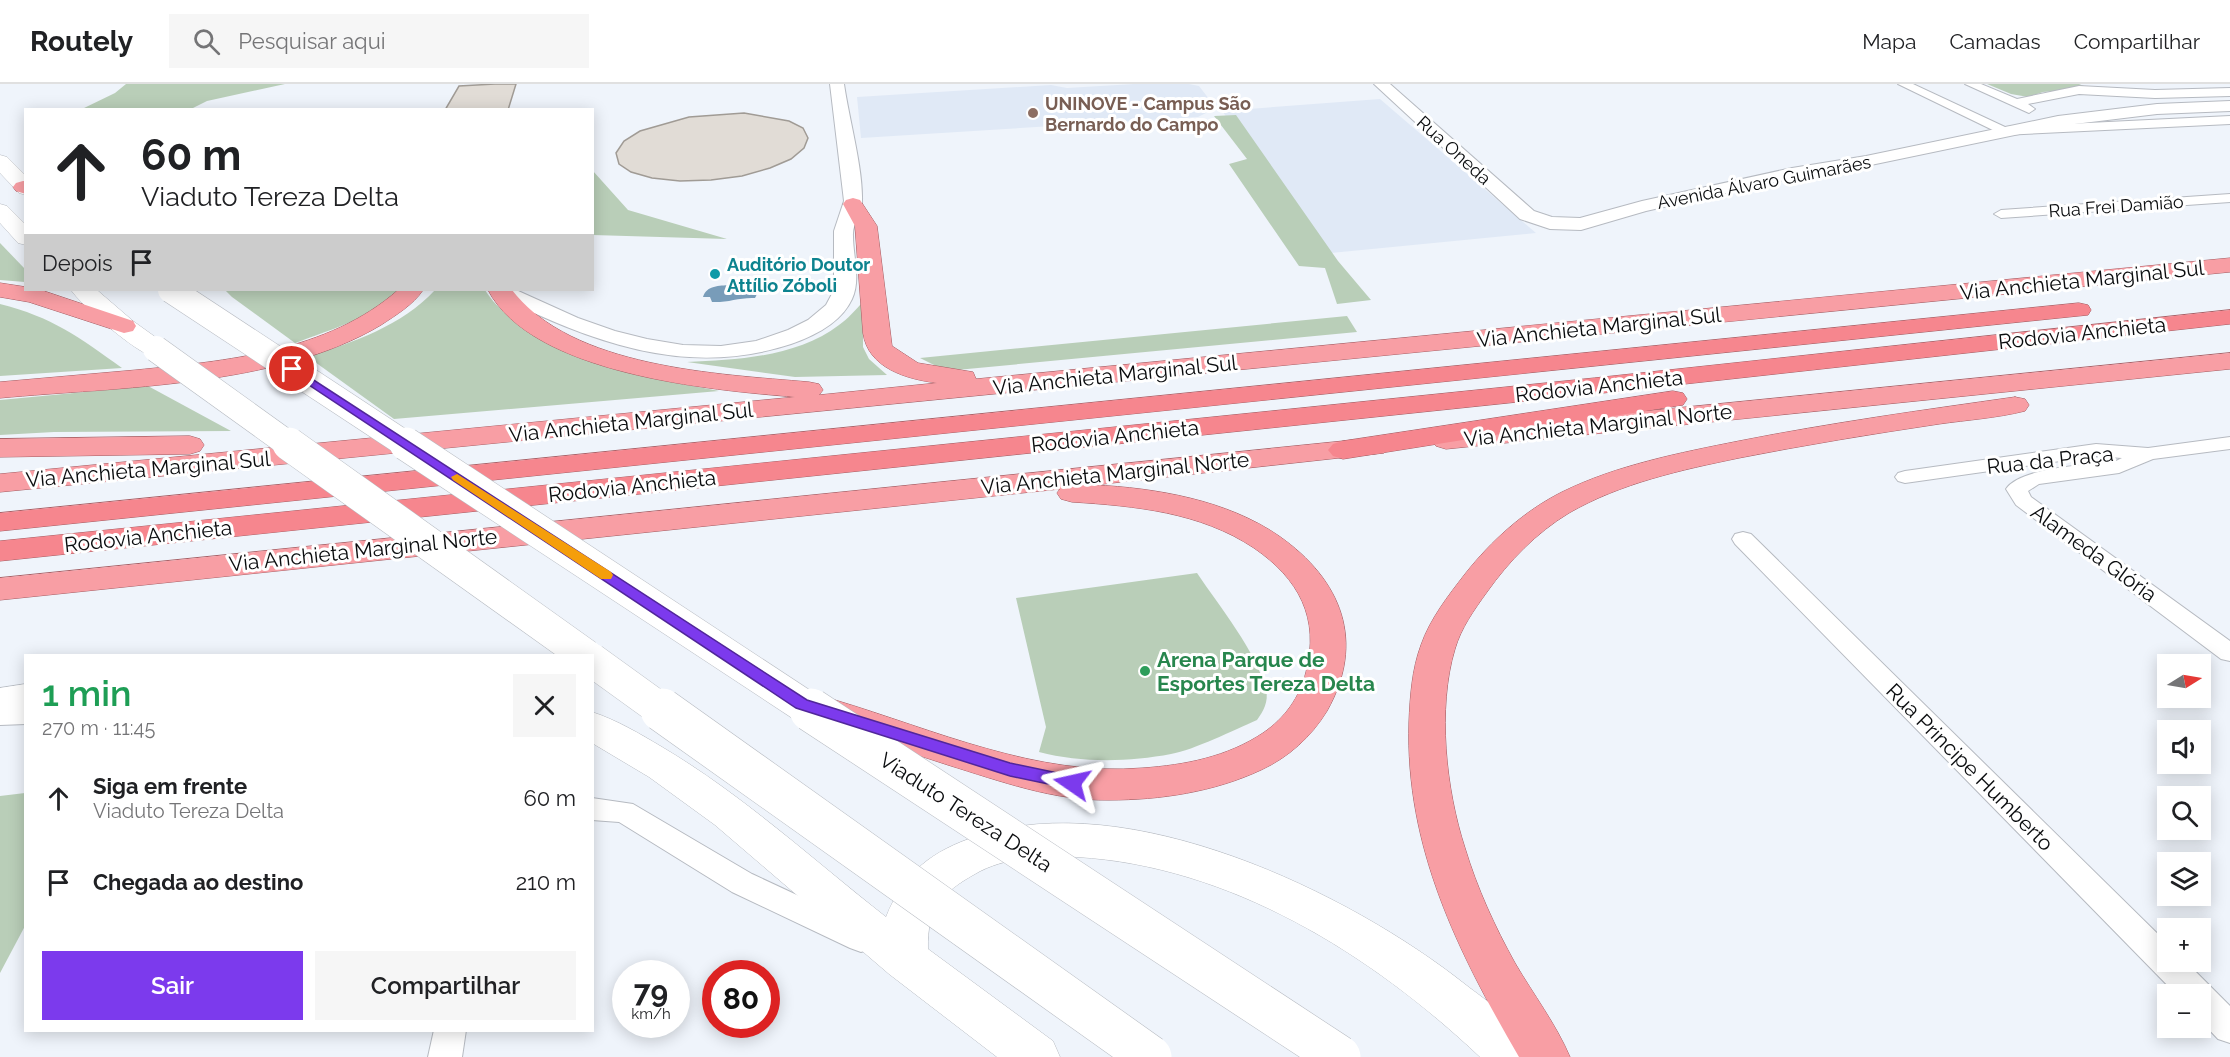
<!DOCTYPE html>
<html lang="pt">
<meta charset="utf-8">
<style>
body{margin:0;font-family:Raleway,sans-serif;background:#f6f6f6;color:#202124;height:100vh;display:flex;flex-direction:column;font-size:22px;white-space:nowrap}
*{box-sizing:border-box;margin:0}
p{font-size:20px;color:#757577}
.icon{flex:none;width:33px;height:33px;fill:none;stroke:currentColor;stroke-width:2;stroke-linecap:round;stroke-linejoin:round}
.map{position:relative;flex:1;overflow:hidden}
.panel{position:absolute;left:24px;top:570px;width:570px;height:378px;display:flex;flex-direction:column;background:#fff;border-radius:0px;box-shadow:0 3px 15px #0003}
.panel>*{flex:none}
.top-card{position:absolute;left:24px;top:24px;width:570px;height:183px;border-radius:0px;box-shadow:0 3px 15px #0003;background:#fff;color:#202124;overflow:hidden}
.needle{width:39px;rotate:79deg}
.controls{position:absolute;left:2157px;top:570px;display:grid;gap:12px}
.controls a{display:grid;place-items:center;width:54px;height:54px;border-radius:0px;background:#fff;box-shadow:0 3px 15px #0003;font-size:30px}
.speed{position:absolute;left:612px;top:876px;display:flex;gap:12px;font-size:30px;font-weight:700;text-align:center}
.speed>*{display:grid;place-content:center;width:78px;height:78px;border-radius:50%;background:#fff;box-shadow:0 3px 15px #0003;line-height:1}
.speed small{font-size:15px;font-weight:400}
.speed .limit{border:9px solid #d22;background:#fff;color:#111}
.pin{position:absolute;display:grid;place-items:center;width:51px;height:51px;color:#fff;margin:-26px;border:3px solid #fff;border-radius:50%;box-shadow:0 2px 6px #0007}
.me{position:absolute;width:66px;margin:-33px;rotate:281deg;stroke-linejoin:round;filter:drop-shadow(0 0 4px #0008)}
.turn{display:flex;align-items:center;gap:21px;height:126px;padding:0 18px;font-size:27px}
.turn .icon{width:78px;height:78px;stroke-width:2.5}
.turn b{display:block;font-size:42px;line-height:51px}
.then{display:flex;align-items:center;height:57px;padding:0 18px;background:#0003;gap:12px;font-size:22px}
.round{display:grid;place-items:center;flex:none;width:63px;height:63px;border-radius:0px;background:#f6f6f6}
.head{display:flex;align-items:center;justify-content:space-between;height:102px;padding:0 18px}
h1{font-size:36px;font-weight:600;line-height:45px;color:#1e9e55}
.button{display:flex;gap:12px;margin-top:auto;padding:12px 18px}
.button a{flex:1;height:69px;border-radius:0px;background:#7c3aed;color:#fff;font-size:24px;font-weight:600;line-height:69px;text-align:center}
.button a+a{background:#f6f6f6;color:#202124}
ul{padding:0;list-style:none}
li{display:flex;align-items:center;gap:18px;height:84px;padding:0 18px}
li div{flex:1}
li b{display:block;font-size:22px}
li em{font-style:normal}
header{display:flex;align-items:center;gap:36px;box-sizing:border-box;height:84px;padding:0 30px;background:#fff;border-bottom:2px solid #e0e0e0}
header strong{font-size:28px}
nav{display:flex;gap:33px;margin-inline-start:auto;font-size:21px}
.search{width:420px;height:54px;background:#f6f6f6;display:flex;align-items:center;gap:15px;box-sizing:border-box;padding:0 21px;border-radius:0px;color:#757577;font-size:22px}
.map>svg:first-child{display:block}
.built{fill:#e0e9f6}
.green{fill:#b9ceb8}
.water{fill:#789cb9}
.building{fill:#e1dcd6;stroke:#a09b95;stroke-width:1.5}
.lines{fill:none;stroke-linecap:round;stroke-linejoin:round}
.minor-casing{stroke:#b6bac1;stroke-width:2}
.tertiary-casing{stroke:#b6bac1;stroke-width:2}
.secondary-casing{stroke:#b6bac1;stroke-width:1}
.trunk-casing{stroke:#a35b61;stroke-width:1}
.motorway-casing{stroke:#a35b61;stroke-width:1}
.minor{fill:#fff;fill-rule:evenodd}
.tertiary{fill:#fff;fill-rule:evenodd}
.secondary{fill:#fff;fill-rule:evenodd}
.trunk{fill:#f89ea4;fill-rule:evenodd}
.motorway{fill:#f6868e;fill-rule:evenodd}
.secondary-bridge-far2-casing{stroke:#b6bac1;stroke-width:27;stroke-linecap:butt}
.secondary-bridge-far1-casing{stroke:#b6bac1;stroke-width:34;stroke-linecap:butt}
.secondary-bridge-casing{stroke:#b6bac1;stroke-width:44;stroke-linecap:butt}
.secondary-bridge-far2{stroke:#fff;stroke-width:26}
.secondary-bridge-far1{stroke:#fff;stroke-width:33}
.secondary-bridge{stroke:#fff;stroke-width:43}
.route{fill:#7c3aed;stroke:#51269a;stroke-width:1.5}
.slow{fill:#f59e0b}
.education-dot{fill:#8d6e63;stroke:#fff;stroke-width:2}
.culture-dot{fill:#0f9aa8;stroke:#fff;stroke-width:2}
.leisure-dot{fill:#2e9e5b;stroke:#fff;stroke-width:2}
.labels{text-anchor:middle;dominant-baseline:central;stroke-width:6;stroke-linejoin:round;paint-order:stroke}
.far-education-label{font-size:18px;font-weight:bold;fill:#785e54;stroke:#fff;text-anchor:start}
.far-street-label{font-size:18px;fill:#0a0c0e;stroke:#fff}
.far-culture-label{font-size:18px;font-weight:bold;fill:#0d838f;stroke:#fff;text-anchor:start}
.street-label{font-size:21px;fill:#0a0c0e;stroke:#fff}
.leisure-label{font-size:21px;font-weight:bold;fill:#27864d;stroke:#fff;text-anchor:start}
</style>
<header>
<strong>Routely</strong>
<div class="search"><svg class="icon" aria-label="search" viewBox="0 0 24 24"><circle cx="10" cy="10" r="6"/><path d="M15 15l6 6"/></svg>Pesquisar aqui</div>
<nav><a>Mapa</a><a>Camadas</a><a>Compartilhar</a></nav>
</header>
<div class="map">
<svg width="2230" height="973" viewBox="0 0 2230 973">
<rect width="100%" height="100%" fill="#eff4fb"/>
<g class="built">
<path d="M1134,0H1189L1199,2L1216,24L1198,33L861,54L857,13L1051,1L1067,4Z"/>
<path d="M1380,15L1536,149L1331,169L1222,27Z"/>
</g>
<g class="green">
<path d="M126,0H285L207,17L191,25H82L115,9Z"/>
<path d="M1987,0H2079L2089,4L2043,8L2028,13L2011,10Z"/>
<path d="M1236,31L1338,177L1371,216L1337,220L1325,184L1299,182L1229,80L1247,75L1214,32Z"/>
<path d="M593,87L628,126L727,155L593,151Z"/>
<path d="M0,159L25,185V198L0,196Z"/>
<path d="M225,206H403C373,233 333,245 295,259L232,213Z"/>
<path d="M435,206H485C497,225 513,236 532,248C592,285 651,294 719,307L394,335L308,273C353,258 402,242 435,206Z"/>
<path d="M863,218V263L869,275L887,291L795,293L687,278C737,276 797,273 839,241C848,235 855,226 863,218Z"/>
<path d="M0,220C52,233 79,253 122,284L0,292Z"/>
<path d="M1347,232L1357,248L946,287L920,274Z"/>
<path d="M148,302L231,347L54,348L0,351V316Z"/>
<path d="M1197,489C1219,522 1257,568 1266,606C1269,617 1263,628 1257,636C1234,646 1194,666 1171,670C1129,678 1081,679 1039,668L1046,643L1016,514Z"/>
<path d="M25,709V842L0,889V712Z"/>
</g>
<path class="water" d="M730,201L760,204L755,214C740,213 727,219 712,218L710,213H703C707,201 719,202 730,201Z"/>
<g class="building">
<path d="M495,0H516L508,26H445L459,2Z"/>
<path d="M744,29L789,37L803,44L808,54L804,64L791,75L770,84L742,92L711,96L680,97L652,94L631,88L619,80L616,69L624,57L640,47L689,33Z"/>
</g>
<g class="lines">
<g class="minor-casing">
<g id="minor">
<path d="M1898,0H1913L2005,43L2230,32V40L2003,51Z"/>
<path d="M1965,0H1981L2017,15L2079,2L2155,6L2230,4V12L2155,14L2079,10L2028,20L2035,25L2029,29Z"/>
<path d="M2230,110V118L2001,134L1994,130L2001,126Z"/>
<path d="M2230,353V365L2153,375L2119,389L2039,400L2028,407L2031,413L2230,557V577L2221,575L2016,421L2006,405C2021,383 2088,381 2114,378L2122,374L2096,372L1905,399L1898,397L1895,393L1898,389L1905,387L2096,360L2148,364Z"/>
<path d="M1743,448L1751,450L2168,860V878H2186L2230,922V959L2218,955L2200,936V910H2176L1735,460L1732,455L1735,450Z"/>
<path d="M26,622V640L0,641V623Z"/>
<path d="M592,714L633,720L752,790L872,846L876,855L872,864L861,868L850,864L732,808L619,738L592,736Z"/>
<path d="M434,946H466L462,973H428Z"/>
</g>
</g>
<g class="tertiary-casing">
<g id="tertiary">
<path d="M830,0H844C849,35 863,84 862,117C862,130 852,139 853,152C853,172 861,196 852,215C841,239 814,252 791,260C685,295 589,257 494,210L491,206H516L578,234L615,247L647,255L683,261L721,262L756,257L788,246L808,236L826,221L834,206V147L844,117Z"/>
<path d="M1374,0H1390L1534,127L1552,133L1580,134L1642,117L1792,84L1866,72L2058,32L2157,20L2230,17V27L2157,30L2058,42L1866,82L1792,94L1646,127L1581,146L1550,145L1520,135Z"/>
</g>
</g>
<g class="secondary-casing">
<g id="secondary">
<path d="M0,71L7,73L26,92V111L19,109L0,89Z"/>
<path d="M0,120L7,122L26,141V161L18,159L0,139Z"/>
<path d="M71,206H97L133,237L165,260L169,265L165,270C159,272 153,273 147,270C129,262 82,222 71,206Z"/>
<path d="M26,600V626L0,630V604Z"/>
<path d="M592,628C617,636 640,650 662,663C743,711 812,775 886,833C904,788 932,767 977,752C1128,702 1349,808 1466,901C1484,915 1519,939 1532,956C1535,961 1537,968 1539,973H1480C1371,870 1230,782 1077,773C1043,771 1004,773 975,790C941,809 927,825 928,865L1053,957L1060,973H997L889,890L715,741L649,693L592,659Z"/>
</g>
</g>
<g class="trunk-casing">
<g id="trunk">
<path d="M23,97H26V110L16,107L13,103L16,99Z"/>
<path d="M853,114L860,116L877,142L892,262L918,279L973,288L976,295L2230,174V188L0,408V390L795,313C710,306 532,290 488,206H512C572,284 718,290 809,298L819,300L823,306L819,311L937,299C906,295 868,284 863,249L855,142L843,120L846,116Z"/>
<path d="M0,199L26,203V206H41L133,237L136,242L133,247L124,249L29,218L0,213Z"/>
<path d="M398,206H423C413,221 396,231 381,241C278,303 118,303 0,314V298C45,294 91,290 136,286C226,277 328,268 398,206Z"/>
<path d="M2230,269V285L1446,365L1436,362L1432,356L1436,350L1446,347Z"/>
<path d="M2015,313L2025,315L2029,321L2025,327C1997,334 1967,336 1939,340C1872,350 1805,361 1739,374C1681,386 1621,399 1569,429C1536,449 1509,477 1487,508C1474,526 1461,544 1455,565C1437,624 1446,706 1465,764C1477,804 1495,843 1515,879C1533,910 1556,940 1570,973H1519C1458,868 1405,763 1409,638C1410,613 1412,585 1421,561C1430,535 1448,512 1465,490C1491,457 1524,427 1562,408C1617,381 1679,369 1739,357C1830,339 1923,326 2015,313Z"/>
<path d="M190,352L200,355L204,361L200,367L190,370L0,373V355Z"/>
<path d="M1374,354L1384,357L1388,363L1384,369L1094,401C1156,404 1227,416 1279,452C1342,496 1366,558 1327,627C1311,653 1289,673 1261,686C1214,708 1160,716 1109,716C1054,717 1000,697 948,681C906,667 863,654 822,640L816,630L822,620L835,616C935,646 1037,693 1143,684C1185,681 1227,673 1263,649C1285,634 1300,613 1306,588C1320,534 1299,495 1254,464C1200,428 1135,422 1072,418L1061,415L1057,409L1060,405L0,516V494Z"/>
</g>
</g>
<g class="motorway-casing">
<g id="motorway">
<path d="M2079,219L2088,221L2091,226L2088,231L0,447V429Z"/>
<path d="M2230,226V240L1594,310L0,477V457L1594,294Z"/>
<path d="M1673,307L1683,309L1687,315L1683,321L1343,375L1333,372L1328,366L1333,360L1343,357Z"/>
</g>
</g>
<use href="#minor" class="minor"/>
<use href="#tertiary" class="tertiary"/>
<use href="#secondary" class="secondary"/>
<use href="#trunk" class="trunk"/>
<use href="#motorway" class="motorway"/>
<g class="secondary-bridge-far2-casing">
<g id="secondary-bridge-far2">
<path d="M171,206L408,362"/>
<path d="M156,265L291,362"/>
</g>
</g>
<g class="secondary-bridge-far1-casing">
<g id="secondary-bridge-far1">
<path d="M289,360L586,572"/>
<path d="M406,360L813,628"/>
<path d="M592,576L664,628"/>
</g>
</g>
<g class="secondary-bridge-casing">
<g id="secondary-bridge">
<path d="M662,626L1150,973"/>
<path d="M811,626L1339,973"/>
</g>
</g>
<use href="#secondary-bridge-far2" class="secondary-bridge-far2"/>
<use href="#secondary-bridge-far1" class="secondary-bridge-far1"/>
<use href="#secondary-bridge" class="secondary-bridge"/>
</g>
<path class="route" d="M292,282L807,616L1010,679L1072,692L1078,694L1080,699L1078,703L1072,705L1010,692L796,624L288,287V283Z"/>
<path class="slow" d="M457,390L611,488L613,491L611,495H601L453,396L451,393Z"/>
<circle class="education-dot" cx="1033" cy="29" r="6"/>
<circle class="culture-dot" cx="715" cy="190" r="6"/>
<circle class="leisure-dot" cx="1145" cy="587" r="6"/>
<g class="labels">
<g class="far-education-label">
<text x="1045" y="19">UNINOVE - Campus São<tspan x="1045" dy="21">Bernardo do Campo</tspan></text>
</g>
<g class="far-street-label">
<text transform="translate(1454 66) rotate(42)">Rua Oneda</text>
<text transform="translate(1764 98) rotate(-11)">Avenida Álvaro Guimarães</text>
<text transform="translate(2116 122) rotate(-4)">Rua Frei Damião</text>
</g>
<g class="far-culture-label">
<text x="727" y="180">Auditório Doutor<tspan x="727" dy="21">Attílio Zóboli</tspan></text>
</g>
<g class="street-label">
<text transform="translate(2082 196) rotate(-6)">Via Anchieta Marginal Sul</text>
<text transform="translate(1599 243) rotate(-6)">Via Anchieta Marginal Sul</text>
<text transform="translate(2082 249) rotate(-6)">Rodovia Anchieta</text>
<text transform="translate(1115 291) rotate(-6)">Via Anchieta Marginal Sul</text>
<text transform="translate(1599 302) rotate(-6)">Rodovia Anchieta</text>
<text transform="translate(631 338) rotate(-6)">Via Anchieta Marginal Sul</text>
<text transform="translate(1598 341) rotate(-6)">Via Anchieta Marginal Norte</text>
<text transform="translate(1115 352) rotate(-6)">Rodovia Anchieta</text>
<text transform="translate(2050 376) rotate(-6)">Rua da Praça</text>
<text transform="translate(148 385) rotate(-5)">Via Anchieta Marginal Sul</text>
<text transform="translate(1115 389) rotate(-6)">Via Anchieta Marginal Norte</text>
<text transform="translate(632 402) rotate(-6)">Rodovia Anchieta</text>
<text transform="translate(148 452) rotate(-6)">Rodovia Anchieta</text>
<text transform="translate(363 466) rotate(-6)">Via Anchieta Marginal Norte</text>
<text transform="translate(2094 469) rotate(36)">Alameda Glória</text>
<text transform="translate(1970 683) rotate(45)">Rua Principe Humberto</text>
<text transform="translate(966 728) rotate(33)">Viaduto Tereza Delta</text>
</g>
<g class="leisure-label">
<text x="1157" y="575">Arena Parque de<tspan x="1157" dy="24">Esportes Tereza Delta</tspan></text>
</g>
</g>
</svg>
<div class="controls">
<a><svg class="needle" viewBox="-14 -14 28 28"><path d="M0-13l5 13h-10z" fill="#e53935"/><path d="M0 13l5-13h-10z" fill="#757577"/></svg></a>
<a><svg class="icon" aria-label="sound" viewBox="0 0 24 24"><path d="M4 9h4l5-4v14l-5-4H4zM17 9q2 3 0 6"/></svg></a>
<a><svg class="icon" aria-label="search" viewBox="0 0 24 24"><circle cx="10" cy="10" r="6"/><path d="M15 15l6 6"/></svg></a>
<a><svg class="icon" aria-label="layers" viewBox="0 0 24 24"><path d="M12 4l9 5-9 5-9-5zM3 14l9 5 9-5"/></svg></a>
<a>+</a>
<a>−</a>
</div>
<div class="speed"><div>79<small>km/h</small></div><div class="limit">80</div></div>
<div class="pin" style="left:292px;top:285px;background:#d93025"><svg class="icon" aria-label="arrive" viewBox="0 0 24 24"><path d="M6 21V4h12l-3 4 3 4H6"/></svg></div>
<svg class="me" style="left:1072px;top:699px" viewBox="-20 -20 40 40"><path d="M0-17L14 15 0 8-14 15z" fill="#7c3aed" stroke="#fff" stroke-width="4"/></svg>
<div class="top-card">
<div class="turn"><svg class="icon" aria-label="ahead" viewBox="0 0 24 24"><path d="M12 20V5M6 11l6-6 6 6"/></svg><div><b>60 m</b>Viaduto Tereza Delta</div></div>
<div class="then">Depois<svg class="icon" aria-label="arrive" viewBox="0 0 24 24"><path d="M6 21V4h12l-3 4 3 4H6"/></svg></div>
</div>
<section class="panel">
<div class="head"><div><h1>1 min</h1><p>270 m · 11:45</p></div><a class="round"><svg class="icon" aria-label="close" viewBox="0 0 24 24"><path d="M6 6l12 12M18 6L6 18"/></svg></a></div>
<ul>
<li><svg class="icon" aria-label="ahead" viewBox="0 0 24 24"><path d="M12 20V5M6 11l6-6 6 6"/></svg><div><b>Siga em frente</b><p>Viaduto Tereza Delta</p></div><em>60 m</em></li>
<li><svg class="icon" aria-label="arrive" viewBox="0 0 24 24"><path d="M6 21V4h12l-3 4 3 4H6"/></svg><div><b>Chegada ao destino</b></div><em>210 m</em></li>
</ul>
<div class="button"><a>Sair</a><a>Compartilhar</a></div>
</section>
</div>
